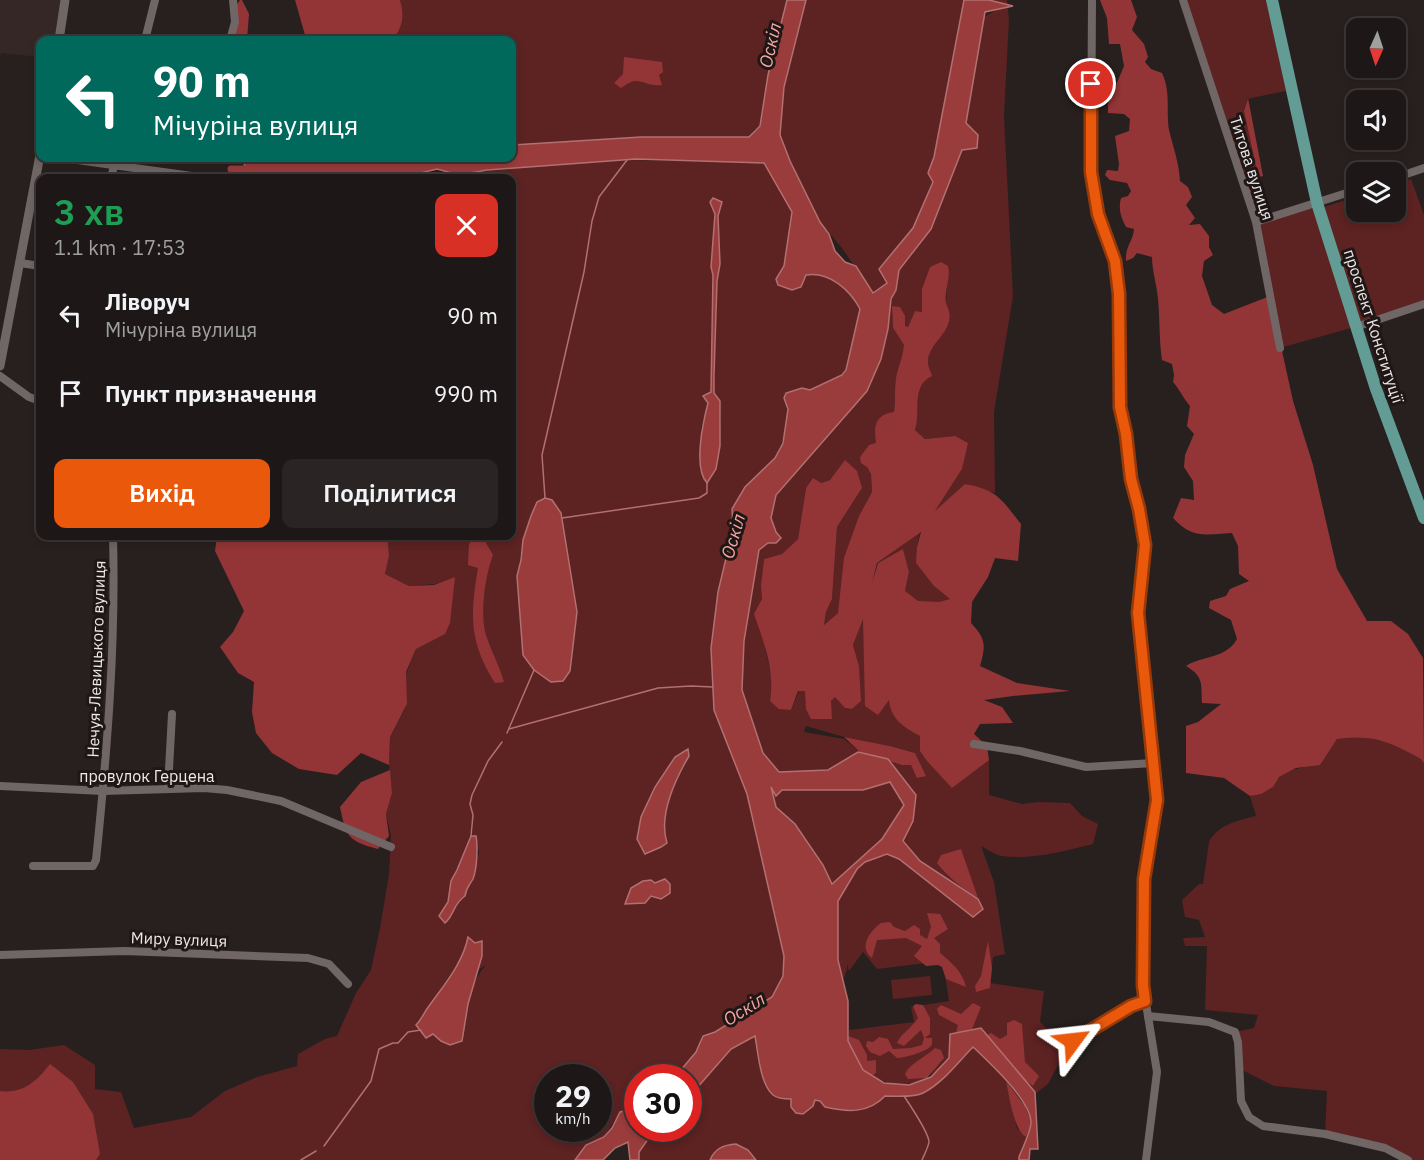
<!DOCTYPE html>
<html lang="uk">
<meta charset="utf-8">
<style>
body{margin:0;font-family:"IBM Plex Sans",sans-serif;background:#2a2524;color:#f1f3f6;height:100vh;display:flex;flex-direction:column;font-size:22px;white-space:nowrap}
*{box-sizing:border-box;margin:0}
p{font-size:20px;color:#a0a0a1}
.icon{flex:none;width:33px;height:33px;fill:none;stroke:currentColor;stroke-width:2;stroke-linecap:round;stroke-linejoin:round}
.map{position:relative;flex:1;overflow:hidden}
.sheet{position:absolute;left:36px;top:174px;width:480px;height:366px;display:flex;flex-direction:column;background:#1d1817;border-radius:12px;box-shadow:0 3px 9px #0003,0 0 0 2px #3b3736}
.sheet>*{flex:none}
.guide{position:absolute;left:36px;top:36px;width:480px;height:126px;border-radius:12px;box-shadow:0 3px 9px #0003,0 0 0 2px #3b3736;background:#00695c;color:#fff;overflow:hidden}
.needle{width:39px;rotate:183deg}
.buttons{position:absolute;left:1346px;top:18px;display:grid;gap:12px}
.buttons a{display:grid;place-items:center;width:60px;height:60px;border-radius:12px;background:#1d1817;box-shadow:0 3px 9px #0003,0 0 0 2px #3b3736;font-size:30px}
.speed{position:absolute;left:534px;top:1064px;display:flex;gap:12px;font-size:30px;font-weight:700;text-align:center}
.speed>*{display:grid;place-content:center;width:78px;height:78px;border-radius:50%;background:#1d1817;box-shadow:0 3px 9px #0003,0 0 0 2px #3b3736;line-height:1}
.speed small{font-size:15px;font-weight:400}
.speed .limit{border:9px solid #d22;background:#fff;color:#111}
.pin{position:absolute;display:grid;place-items:center;width:51px;height:51px;color:#fff;margin:-26px;border:3px solid #fff;border-radius:50%;box-shadow:0 2px 6px #0007}
.me{position:absolute;width:66px;margin:-33px;rotate:60deg;stroke-linejoin:round;filter:drop-shadow(0 0 4px #0008)}
.turn{display:flex;align-items:center;gap:21px;height:126px;padding:0 18px;font-size:27px}
.turn .icon{width:78px;height:78px;stroke-width:2.5}
.turn b{display:block;font-size:42px;line-height:51px}
.round{display:grid;place-items:center;flex:none;width:63px;height:63px;border-radius:12px;background:#2a2524}
.overview{display:flex;align-items:center;justify-content:space-between;height:102px;padding:0 18px}
h1{font-size:36px;font-weight:600;line-height:45px;color:#1e9e55}
.primary-button{display:flex;gap:12px;margin-top:auto;padding:12px 18px}
.primary-button a{flex:1;height:69px;border-radius:12px;background:#ea580c;color:#fff;font-size:24px;font-weight:600;line-height:69px;text-align:center}
.primary-button a+a{background:#2a2524;color:#f1f3f6}
ul{padding:0;list-style:none}
li{display:flex;align-items:center;gap:18px;height:78px;padding:0 18px}
li div{flex:1}
li b{display:block;font-size:22px}
li em{font-style:normal}
.map>svg:first-child{display:block}
.built{fill:#352726}
.green{fill:#5d2222;fill-rule:evenodd}
.forest{fill:#933537;fill-rule:evenodd}
.water{fill:#9a3c3c;stroke:#b37070;stroke-width:1.5;fill-rule:evenodd}
.lines{fill:none;stroke-linecap:round;stroke-linejoin:round}
.stream{stroke:#b37070;stroke-width:1.5}
.canal{stroke:#9a3c3c;stroke-width:7}
.minor{stroke:#6f6665;stroke-width:8}
.tertiary{stroke:#6f6665;stroke-width:9}
.primary{stroke:#639c95;stroke-width:12}
.route-casing{stroke:#983908;stroke-width:15}
.route{stroke:#ea580c;stroke-width:10}
.labels{text-anchor:middle;dominant-baseline:central;stroke-width:6;stroke-linejoin:round;paint-order:stroke}
.street-label{font-size:16px;fill:#eee8e8;stroke:#1e1716}
.water-label{font-size:18px;font-style:italic;fill:#f6a7a3;stroke:#1e1716}
</style>
<div class="map">
<svg width="1424" height="1160" viewBox="0 0 1424 1160">
<rect width="100%" height="100%" fill="#27201f"/>
<path class="built" d="M0,0H62L57,40H40V57L1,53L0,60Z"/>
<g class="green">
<path d="M400,0H787L760,126L754,130L749,137L606,139L512,144V40H392C403,28 405,17 400,0Z"/>
<path d="M806,0H964L934,157L928,173L933,181L913,228L879,269L887,282L873,293L842,248L820,222L790,161L780,135L784,87Z"/>
<path d="M988,0H1007L1009,20L1004,116L1013,296L994,412L995,493L965,484L931,517L962,469L955,436L925,439L915,430L919,388L930,352L949,322L946,302L948,266L922,289V312L915,311L908,327L904,326L900,308L892,306L893,328L904,345V358L896,388L894,412L876,443L867,467L871,474L872,492L859,516L838,613L824,625L826,612L832,599L837,527L862,488L830,480L806,488L798,539L782,554L764,559C761,586 761,614 764,640C767,665 775,673 770,701L791,710L799,691L806,689L831,701L835,696L845,708L852,709L860,701L859,666L853,645L863,617L920,736L989,760V795L1022,804L1039,802L1070,803L1082,816L1098,824L1093,844C1064,851 1032,860 1002,856C995,855 987,849 981,846L994,882L1005,954L993,957L990,983L1044,991L1040,1022L1055,1036L1071,1041L1048,1084L1035,1094L981,1028C948,1059 919,1105 869,1074C856,1066 848,1044 849,1030L914,1022L911,1007L949,1001L943,961L877,969L863,952L849,971L847,964V970L843,980L838,960V901L857,869L865,862L886,852L899,859L972,917L983,909L975,891L937,863L942,870L968,895L919,863L901,841L916,796L888,759L902,765H911L925,776L915,753L890,746L844,737L806,726L804,732L844,739L860,752L828,770L779,772L764,754L742,690L744,641L759,550L768,543H776L771,518L776,495L867,391L881,359L888,329L891,299L896,290L899,270L931,229L958,158L972,131L966,123L984,17L996,10L999,5Z"/>
<path d="M1183,0H1266L1286,91L1247,99L1244,111L1257,171L1241,177Z"/>
<path d="M627,160L764,162L794,212L790,236L787,242L784,266L776,279L801,287L806,275C829,271 849,290 860,309L846,370L801,432L784,398L788,409L786,426L784,438L775,458L745,487L732,508L733,529L718,592L711,648L714,710L747,794L784,956L783,976L772,997L735,1020V1014L733,1021L715,1032L703,1036L696,1052L675,1077H638L637,1108L620,1112L604,1137L586,1145L575,1160H92L13,1093L0,1091V1049L29,1050L64,1045L95,1065V1089L121,1092L134,1128L191,1117L225,1091L257,1077L297,1066L298,1054L325,1039L337,1036L356,993L371,970L380,928L389,874L391,836L386,814L392,793L389,765L390,737L406,707V674L416,649L445,633L454,578L435,584L409,586L385,574L389,556L388,541L394,536H512V178H448L487,170ZM719,264L717,281L714,393L720,401L721,415L720,446L716,469L701,470V427L711,392L714,275L711,269ZM537,502L577,612L570,671L522,629C515,583 517,545 537,502ZM688,749L689,757L665,805L664,834L661,847L645,853L641,817L655,787L674,757ZM473,815L472,836L476,837L479,852L473,878L466,888L465,896L457,901L452,917C443,883 460,870 469,839C472,831 472,823 473,815ZM486,965C468,984 466,1016 462,1041H441L433,1034L426,1038L416,1025L453,971L476,974L478,970ZM548,1077H598V1128H548Z"/>
<path d="M1411,179L1424,215V304L1360,326L1324,207L1356,197V212H1395V184Z"/>
<path d="M1311,208L1315,211L1351,328L1280,348L1260,224Z"/>
<path d="M920,532L917,547L934,586L951,599L939,602H917L905,591L909,572L903,550L878,563Z"/>
<path d="M1364,737L1391,743L1422,759L1424,763V1160H1407L1385,1148L1325,1134L1327,1091L1274,1086L1240,1069L1235,1032L1254,1028L1258,1015L1205,1010L1207,946H1185L1183,938L1205,937L1199,920L1185,917L1182,900L1199,884H1203L1209,842C1217,825 1239,820 1256,816L1250,796C1264,793 1267,786 1278,778C1291,768 1305,767 1320,764L1337,739Z"/>
<path d="M890,782L906,802L882,839L832,884L775,807L770,783L782,788L850,786L863,790Z"/>
<path d="M930,976L932,995L893,999L891,980Z"/>
<path d="M756,1035C756,1049 761,1085 773,1095C778,1099 786,1099 792,1100V1109L814,1100L820,1101L825,1107C847,1112 869,1114 885,1095L899,1096L945,1076L972,1048L976,1050L998,1070L1006,1081L1017,1128L1027,1137L1019,1160H756L749,1151L711,1158L710,1160H639V1152L656,1128H688L689,1093L731,1049Z"/>
</g>
<g class="forest">
<path d="M240,0H242L249,14L247,40H228L235,7Z"/>
<path d="M295,0H400C405,16 403,28 392,40H304L305,35Z"/>
<path d="M1100,0H1131L1137,17L1132,30L1144,44L1148,57L1145,62L1151,69L1162,73C1171,92 1166,110 1169,130C1173,147 1179,162 1180,181L1188,187L1192,197L1186,205L1195,218L1189,225L1200,224L1209,236V247L1213,255L1204,261L1202,276L1212,305L1224,314L1270,296L1293,401L1313,465L1337,569L1367,621H1391L1408,634L1423,658L1424,763L1421,759C1387,741 1376,735 1337,739L1320,765L1296,768L1279,777L1273,787L1261,794L1250,796L1224,778L1186,773V726L1198,722L1221,704L1202,703C1201,683 1204,677 1186,666C1203,655 1226,659 1237,639L1231,620L1209,608L1210,601L1226,596L1230,589L1249,581L1239,574L1238,546L1232,533C1206,534 1193,540 1173,518L1181,498L1194,500L1193,481L1184,467L1185,455L1194,434L1187,426L1190,406C1183,398 1180,390 1173,382L1174,375L1172,364L1162,360C1159,340 1160,320 1158,299C1157,285 1152,271 1152,257L1137,253L1133,258L1126,261C1125,246 1133,242 1134,229L1126,227C1121,217 1118,209 1121,198L1128,196L1131,191L1127,183L1110,180L1105,175L1107,170L1118,171L1119,164L1115,136L1129,131L1130,119L1124,114L1108,113V104L1124,66L1120,44H1109L1107,18Z"/>
<path d="M624,57L662,62L663,72L659,75L662,85C641,87 641,73 621,88L614,83L623,74Z"/>
<path d="M1248,98L1263,176L1256,178L1260,198H1265L1270,208L1261,211L1252,210L1241,177L1257,171L1244,111Z"/>
<path d="M351,173L376,178H267L273,177Z"/>
<path d="M941,262L948,266C951,279 944,290 946,303C948,309 951,314 949,321C946,336 927,347 928,363C928,367 931,372 932,376C911,385 921,411 915,430L925,439L955,436L968,443L962,469L935,511L965,484C998,490 1001,499 1021,524L1018,561L995,558L988,577L972,602L971,623C986,639 986,645 980,666L1017,683L1070,691L1013,696L984,700L1002,707L1013,723L980,724L974,734L987,746L989,760L952,788L927,761L920,751V736C904,727 891,720 889,700L878,715L865,706L863,619L853,645L859,666L861,701L852,709L845,708L835,697L831,701L832,719H811L806,709L805,691H798L791,710L779,709L770,701C775,670 764,643 754,614L762,599L761,586L764,559L782,554L798,539L806,488L813,478L821,483L830,480L845,460L857,471L862,488L837,527L832,599L826,612L824,625L838,613L844,558L859,516L872,492L871,474L867,467L861,463L860,457L869,445L876,443C874,427 874,415 894,412C896,399 894,386 897,373C900,363 903,355 904,345L893,328L892,306L900,307L905,316V326L908,327L915,311L922,312V289L930,267ZM921,532L917,547L916,563L934,586L950,599L939,602L918,601L905,591L909,572L903,549L878,563L872,583L877,563Z"/>
<path d="M217,536H394L388,542L389,556L385,574L409,586L434,585L455,577L450,623L445,634L416,649L406,672L407,704L390,737L389,765L361,753L337,775L299,769L272,753L256,733L252,712L254,682L238,673L220,647L233,632L244,611L215,551Z"/>
<path d="M475,536H482L493,555C485,576 479,616 487,638C492,653 500,667 504,682L495,683C469,642 470,615 478,568L468,565L469,544Z"/>
<path d="M844,737L890,746L915,753L926,776L917,778L911,765H902L860,752Z"/>
<path d="M390,770L392,793L386,814L389,836L378,849C348,841 346,837 340,807L361,782Z"/>
<path d="M961,849L978,898C963,889 947,877 937,863L941,855Z"/>
<path d="M927,913L940,914L948,929L934,938L940,944V953C952,963 962,971 966,987L946,979L942,967L938,965L926,966L914,956L922,946L906,938L877,940L872,958C858,947 870,931 881,923L890,922L894,927L905,931L914,925L920,929V935L927,939L931,927Z"/>
<path d="M988,941L992,968L990,988L976,992L975,986L981,976Z"/>
<path d="M973,1003L981,1007L972,1029L956,1033L958,1025L939,1015L937,1009L941,1005L961,1014Z"/>
<path d="M916,1004L923,1005L930,1018V1034L925,1038H932C932,1042 933,1044 930,1047C925,1052 904,1058 897,1058L889,1051L880,1056L870,1052L866,1046L867,1041L873,1042L879,1037L888,1039L893,1049L911,1048L922,1045L924,1038L921,1030L904,1046L897,1043C902,1032 912,1028 918,1018L913,1006Z"/>
<path d="M1014,1020L1022,1024L1025,1062L1039,1076L1033,1086L1022,1078L986,1036L991,1033L1000,1039L1007,1035V1023Z"/>
<path d="M848,1036L859,1040L867,1055V1061L876,1060V1073L870,1077C860,1067 848,1051 848,1036Z"/>
<path d="M935,1048L941,1050L944,1058L927,1078L908,1079L905,1074C910,1063 926,1057 935,1048Z"/>
<path d="M50,1064L73,1082L93,1114L100,1154L96,1160H0V1091C23,1094 37,1081 50,1064Z"/>
<path d="M1006,1081L1025,1106L1032,1123L1026,1137C1014,1131 1009,1095 1006,1081Z"/>
</g>
<g class="water">
<path d="M787,0H806L784,87L780,135L790,161L820,222L829,234L835,251L845,262L856,266L873,293L887,283L879,269L913,228L933,182L928,173L934,157L964,0H989L1013,6L985,12L966,123L978,135L977,148L962,150L931,229L899,270L896,290L891,299L888,329L881,359L867,391L776,495L771,518L776,532L781,538L776,543H768L759,550L744,641L742,690L763,753L779,772L828,770L858,752L888,759L916,795L913,821L903,841L920,861L978,899L983,909L973,917L899,859L887,854L865,862L857,869L838,901V960L848,1001V1041L863,1070L884,1083L909,1085L931,1077L949,1058L950,1034L981,1028L1035,1092L1038,1149H1030L1029,1160H1019V1157C1022,1149 1032,1129 1031,1121C1029,1099 989,1062 973,1047C958,1062 943,1083 923,1093C913,1098 896,1096 885,1096C868,1114 847,1112 825,1107L820,1101L815,1100L813,1106L803,1114L796,1113L791,1107V1099C786,1099 778,1099 773,1095C760,1084 758,1052 755,1036L731,1049L689,1097L688,1077H675L696,1052L703,1036L715,1032L772,997L783,976L784,956L747,794L714,710L711,648L718,592L733,529L732,509L745,487L775,458L783,443L788,409L784,398L786,393L802,388L810,390L842,375L846,370L860,309C850,290 829,271 806,275L801,287L792,290L778,285L776,279L784,266L792,212L764,163L636,159L487,170L459,175L437,169L400,178H376L351,173L248,178L244,163L299,158H512V145L641,137H749L760,126L768,75ZM890,782L904,805L882,839L832,884L823,865L795,824L776,807L771,787L776,796L782,790H863Z"/>
<path d="M713,198L722,202L718,216L720,264L717,281L714,375V393L720,401V446L716,469L707,483C693,468 703,422 708,403L703,396L711,392L713,275L711,267L715,214L710,202Z"/>
<path d="M545,498L552,500L561,513L577,612L570,671L563,681L551,682L534,670L523,655L517,576L521,560L523,540L531,516L537,502Z"/>
<path d="M688,749L689,756C675,780 658,815 667,843L661,847L645,854L637,839L641,817L655,787L675,757Z"/>
<path d="M471,836H476C478,847 477,869 473,879C469,886 466,888 465,896C452,905 456,913 445,923L439,916L448,902L451,881L457,870Z"/>
<path d="M665,879L670,884V893L661,899L651,896L645,903L625,904L631,888L643,881L651,880L655,883Z"/>
<path d="M468,937L475,943L482,941V956L468,1004L462,1041L450,1045L441,1041L433,1034L426,1038L416,1025C422,1019 424,1012 429,1006C444,985 463,963 468,937Z"/>
<path d="M637,1108L638,1128H656L639,1152V1160H630L628,1142L615,1148L603,1160H575L586,1145L604,1137L612,1128L620,1112Z"/>
<path d="M736,1144L748,1150L756,1160H710C715,1148 724,1145 736,1144Z"/>
</g>
<g class="lines">
<g class="stream">
<path d="M545,498L542,455L584,272L592,221L599,197L627,160"/>
<path d="M562,518L699,498L707,493V483"/>
<path d="M509,729L658,688L691,686L713,687"/>
<path d="M507,733L534,670"/>
<path d="M471,836L473,815L470,804L472,795L488,761L502,742"/>
<path d="M904,1096C910,1105 929,1134 929,1142C928,1148 924,1155 922,1160"/>
<path d="M324,1146L371,1081L379,1049L393,1043H398L408,1032L421,1030"/>
<path d="M301,1160L316,1151"/>
</g>
<path class="canal" d="M231,169H253"/>
<g class="minor">
<path d="M1092,0L1091,173L1099,214L1115,261L1119,294L1120,407L1126,434L1130,479L1139,509L1145,545L1138,613L1157,800L1144,879L1143,985L1157,1072L1146,1160"/>
<path d="M1183,0L1256,222L1280,348"/>
<path d="M145,40L155,0"/>
<path d="M230,40L235,22L233,0"/>
<path d="M63,158L206,178"/>
<path d="M116,166L132,158"/>
<path d="M111,178L116,158"/>
<path d="M1395,178L1424,168"/>
<path d="M1256,222L1356,190"/>
<path d="M20,263L40,266"/>
<path d="M1356,327L1424,304"/>
<path d="M0,376L29,397L40,401"/>
<path d="M974,744L1020,751L1086,767L1154,763"/>
<path d="M0,786L103,791L204,788L227,790L281,801L391,847"/>
<path d="M168,788L172,714"/>
<path d="M33,866H93L96,860C107,753 116,644 113,536"/>
<path d="M0,955L124,951L308,958L329,964L348,984"/>
<path d="M1148,1016L1209,1022L1235,1032L1238,1042L1241,1101L1249,1117L1263,1126L1325,1134L1385,1148L1408,1160"/>
<path d="M1073,1041L1131,1006L1145,1001"/>
</g>
<g class="tertiary">
<path d="M59,40L65,0"/>
<path d="M0,366L40,155"/>
</g>
<path class="primary" d="M1272,0L1317,203L1376,389L1424,518"/>
</g>
<g class="lines">
<g class="route-casing">
<path id="route" d="M1073,1041L1131,1006L1145,1001L1143,985L1144,879L1157,800L1138,613L1145,545L1139,509L1131,479L1126,434L1120,407L1119,294L1115,261L1098,214L1091,172V84"/>
</g>
<use href="#route" class="route"/>
</g>
<g class="labels">
<g class="street-label">
<text transform="translate(1252 168) rotate(72)">Титова вулиця</text>
<text transform="translate(1374 326) rotate(72)">проспект Конституції</text>
<text transform="translate(96 659) rotate(-88)">Нечуя-Левицького вулиця</text>
<text x="147" y="776">провулок Герцена</text>
<text transform="translate(179 939) rotate(2)">Миру вулиця</text>
</g>
<g class="water-label">
<text transform="translate(770 45) rotate(-77)">Оскіл</text>
<text transform="translate(733 536) rotate(-74)">Оскіл</text>
<text transform="translate(744 1009) rotate(-32)">Оскіл</text>
</g>
</g>
</svg>
<div class="buttons">
<a><svg class="needle" viewBox="-14 -14 28 28"><path d="M0-13l5 13h-10z" fill="#e53935"/><path d="M0 13l5-13h-10z" fill="#a0a0a1"/></svg></a>
<a><svg class="icon" aria-label="sound" viewBox="0 0 24 24"><path d="M4 9h4l5-4v14l-5-4H4zM17 9q2 3 0 6"/></svg></a>
<a><svg class="icon" aria-label="layers" viewBox="0 0 24 24"><path d="M12 4l9 5-9 5-9-5zM3 14l9 5 9-5"/></svg></a>
</div>
<div class="speed"><div>29<small>km/h</small></div><div class="limit">30</div></div>
<div class="pin" style="left:1091px;top:84px;background:#d93025"><svg class="icon" aria-label="arrive" viewBox="0 0 24 24"><path d="M6 21V4h12l-3 4 3 4H6"/></svg></div>
<svg class="me" style="left:1073px;top:1041px" viewBox="-20 -20 40 40"><path d="M0-17L14 15 0 8-14 15z" fill="#ea580c" stroke="#fff" stroke-width="4"/></svg>
<div class="guide">
<div class="turn"><svg class="icon" aria-label="left" viewBox="0 0 24 24"><path d="M17 20v-9H6M10 6l-5 5 5 5"/></svg><div><b>90 m</b>Мічуріна вулиця</div></div>
</div>
<section class="sheet">
<div class="overview"><div><h1>3 хв</h1><p>1.1 km · 17:53</p></div><a class="round" style="background:#d93025;color:#fff"><svg class="icon" aria-label="close" viewBox="0 0 24 24"><path d="M6 6l12 12M18 6L6 18"/></svg></a></div>
<ul>
<li><svg class="icon" aria-label="left" viewBox="0 0 24 24"><path d="M17 20v-9H6M10 6l-5 5 5 5"/></svg><div><b>Ліворуч</b><p>Мічуріна вулиця</p></div><em>90 m</em></li>
<li><svg class="icon" aria-label="arrive" viewBox="0 0 24 24"><path d="M6 21V4h12l-3 4 3 4H6"/></svg><div><b>Пункт призначення</b></div><em>990 m</em></li>
</ul>
<div class="primary-button"><a>Вихід</a><a>Поділитися</a></div>
</section>
</div>
